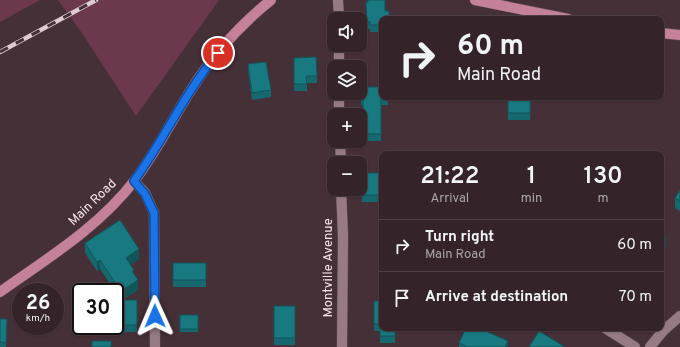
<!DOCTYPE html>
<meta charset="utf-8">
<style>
body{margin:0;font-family:Overpass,sans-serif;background:#3f3036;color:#f1f3f6;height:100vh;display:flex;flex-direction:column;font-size:15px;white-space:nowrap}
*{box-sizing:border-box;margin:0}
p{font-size:13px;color:#a9a4a8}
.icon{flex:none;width:22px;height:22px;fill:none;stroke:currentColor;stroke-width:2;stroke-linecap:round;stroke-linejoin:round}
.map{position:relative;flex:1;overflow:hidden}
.drawer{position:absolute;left:379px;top:151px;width:285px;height:180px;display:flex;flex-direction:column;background:#34242a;border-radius:8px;box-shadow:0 1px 3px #0004,0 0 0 1px #4e4147}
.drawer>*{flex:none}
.hud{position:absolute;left:379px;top:16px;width:285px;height:84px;border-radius:8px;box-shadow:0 1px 3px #0004,0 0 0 1px #4e4147;background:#34242a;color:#f1f3f6;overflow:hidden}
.buttons{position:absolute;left:327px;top:12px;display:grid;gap:8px}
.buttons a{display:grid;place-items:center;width:40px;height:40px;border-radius:8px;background:#34242a;box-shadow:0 1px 3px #0004,0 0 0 1px #4e4147;font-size:20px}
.speed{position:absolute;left:12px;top:283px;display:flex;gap:8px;font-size:20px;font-weight:700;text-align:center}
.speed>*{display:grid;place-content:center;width:52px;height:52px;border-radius:50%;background:#34242a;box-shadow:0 1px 3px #0004,0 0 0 1px #4e4147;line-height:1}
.speed small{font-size:10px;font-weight:400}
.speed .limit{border:2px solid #111;border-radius:6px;background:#fff;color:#111}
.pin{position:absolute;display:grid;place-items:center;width:34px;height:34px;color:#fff;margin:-17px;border:2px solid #fff;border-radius:50%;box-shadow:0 1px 4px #0007}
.me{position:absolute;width:44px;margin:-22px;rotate:359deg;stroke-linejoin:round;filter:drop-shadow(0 0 3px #0008)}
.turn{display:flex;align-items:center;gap:14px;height:84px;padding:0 12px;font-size:18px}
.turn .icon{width:52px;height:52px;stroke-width:2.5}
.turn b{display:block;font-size:28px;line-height:34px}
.eta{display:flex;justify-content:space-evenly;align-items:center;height:68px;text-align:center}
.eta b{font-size:24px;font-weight:600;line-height:28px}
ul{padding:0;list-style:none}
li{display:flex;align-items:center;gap:12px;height:52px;padding:0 12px;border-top:1px solid #4e4147}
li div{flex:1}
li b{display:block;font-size:15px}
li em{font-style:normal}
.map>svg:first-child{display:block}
.green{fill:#6c384d}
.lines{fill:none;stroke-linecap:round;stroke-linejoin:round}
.street-casing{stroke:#604d54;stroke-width:11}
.primary-casing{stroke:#604d54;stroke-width:11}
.street{stroke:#967b84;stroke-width:10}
.primary{stroke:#c5809a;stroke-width:10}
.rail-casing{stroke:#dcccd2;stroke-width:4.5}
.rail{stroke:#463038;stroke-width:3;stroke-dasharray:9;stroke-linecap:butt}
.wall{fill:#15686e}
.shaded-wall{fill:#11555a}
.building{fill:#187980;stroke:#11555a}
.route-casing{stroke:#114b97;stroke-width:10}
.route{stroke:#1a73e8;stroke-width:7}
.labels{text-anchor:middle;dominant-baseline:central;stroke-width:4;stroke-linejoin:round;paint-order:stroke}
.street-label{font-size:13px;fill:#f4e5ea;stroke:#463038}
</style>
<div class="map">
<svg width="680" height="347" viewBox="0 0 680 347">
<rect width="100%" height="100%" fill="#463038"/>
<g class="green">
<path d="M0,0H40L0,22Z"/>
<path d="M58,0H219L136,116L82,33Z"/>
</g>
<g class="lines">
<g class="street-casing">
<g id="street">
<path d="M338,0L339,19"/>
<path d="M339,67V45"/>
<path d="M339,93V115"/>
<path d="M340,141L341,163"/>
<path d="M134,181L145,193L154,213L155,347"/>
<path d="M341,189L343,236L342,347"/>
<path d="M605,328L635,347"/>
<path d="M650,347L663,331L680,316"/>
</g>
</g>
<g class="primary-casing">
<g id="primary">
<path d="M475,0L568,19"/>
<path d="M661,33L680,35"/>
<path d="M0,292C48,258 99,227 135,180C156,152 172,120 191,90C212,56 240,25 271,0"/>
</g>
</g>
<use href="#street" class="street"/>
<use href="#primary" class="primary"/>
<g class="rail-casing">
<path id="rail" d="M0,52L96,0"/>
</g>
<use href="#rail" class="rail"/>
</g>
<g class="wall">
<path d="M366,2L382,19V32H370V29H367Z"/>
<path d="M316,57L317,83H307V91H294V58Z"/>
<path d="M248,64L271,90V97L252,100L248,71Z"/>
<path d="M361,87L388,97V105H381V141H363V105H361Z"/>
<path d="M508,97H531L530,120H508Z"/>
<rect x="362" y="173" width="20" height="29"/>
<path d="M680,190V211L675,208V198Z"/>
<path d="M85,243L139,259L130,265L134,274L138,290L122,300H137V332H118L119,300H121L100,269L97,271L85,253Z"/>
<rect x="173" y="263" width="33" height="24"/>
<path d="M374,301L395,328V343H380V331H374Z"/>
<rect x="274" y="306" width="21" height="39"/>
<rect x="180" y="315" width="18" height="17"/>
<path d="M0,319H7L6,347H0Z"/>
<rect x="23" y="326" width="27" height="1"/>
<path d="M459,343L508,347H459Z"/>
</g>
<g class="shaded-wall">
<path d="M666,237V247L661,251V241Z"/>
<path d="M139,249V259L126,268V258Z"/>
<path d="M100,260V269L97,271V262Z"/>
<path d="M138,280V290L121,301V291Z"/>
<path d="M508,341V347H505Z"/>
</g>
<g class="building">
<path d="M368,0H385V11H389V19H382V25H370V22H367L366,2H368Z"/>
<path d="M457,17L469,19H456Z"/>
<path d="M316,57L317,76H306L307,84H294V58Z"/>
<path d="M266,62L271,90L252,93L248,64Z"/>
<path d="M361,87H382V97H388V98H381V134H363V98H361Z"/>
<rect x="508" y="97" width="22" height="16"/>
<rect x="362" y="173" width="20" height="22"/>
<path d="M680,190V201L675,198Z"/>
<path d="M120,220L139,249L126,258L134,270L132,271L138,280L121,291L100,260L97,262L85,243Z"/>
<path d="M661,231L666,237L661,241Z"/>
<rect x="173" y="263" width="33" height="17"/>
<path d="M119,300H137V325H118Z"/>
<path d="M374,301H382V328H395V336H380V324H374Z"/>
<rect x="274" y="306" width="21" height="32"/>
<rect x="180" y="315" width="18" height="14"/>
<path d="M0,319H7L6,343L0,342Z"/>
<path d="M466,328H479L508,341L505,347H466V346L459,343Z"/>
<path d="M539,331L565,347H529Z"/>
<rect x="92" y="341" width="19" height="6"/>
</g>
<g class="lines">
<g class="route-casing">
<path id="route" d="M155,316L154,213L145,194L134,181C164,140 185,92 218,53"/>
</g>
<use href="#route" class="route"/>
</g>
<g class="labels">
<g class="street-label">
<text transform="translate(93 203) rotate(-44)">Main Road</text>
<text transform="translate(329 268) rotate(-90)">Montville Avenue</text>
</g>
</g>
</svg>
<div class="buttons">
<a><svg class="icon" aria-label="sound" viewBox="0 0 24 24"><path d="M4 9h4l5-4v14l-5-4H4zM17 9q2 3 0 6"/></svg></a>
<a><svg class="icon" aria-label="layers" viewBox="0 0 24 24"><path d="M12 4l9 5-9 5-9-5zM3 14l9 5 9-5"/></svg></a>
<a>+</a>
<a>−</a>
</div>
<div class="speed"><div>26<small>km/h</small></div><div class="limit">30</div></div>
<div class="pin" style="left:218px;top:53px;background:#d93025"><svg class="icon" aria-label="arrive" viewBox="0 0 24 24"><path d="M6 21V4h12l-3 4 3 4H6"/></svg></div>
<svg class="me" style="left:155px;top:316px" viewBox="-20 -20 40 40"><path d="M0-17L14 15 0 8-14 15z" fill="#1a73e8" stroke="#fff" stroke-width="4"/></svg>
<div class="hud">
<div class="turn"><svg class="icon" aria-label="right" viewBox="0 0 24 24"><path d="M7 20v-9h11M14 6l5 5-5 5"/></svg><div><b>60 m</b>Main Road</div></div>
</div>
<section class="drawer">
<div class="eta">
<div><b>21:22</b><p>Arrival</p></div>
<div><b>1</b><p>min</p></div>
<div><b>130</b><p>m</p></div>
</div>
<ul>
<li><svg class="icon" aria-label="right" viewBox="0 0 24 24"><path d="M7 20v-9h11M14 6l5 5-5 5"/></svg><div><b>Turn right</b><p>Main Road</p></div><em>60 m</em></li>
<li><svg class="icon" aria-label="arrive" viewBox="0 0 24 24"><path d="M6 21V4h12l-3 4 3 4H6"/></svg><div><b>Arrive at destination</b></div><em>70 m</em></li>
</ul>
</section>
</div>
